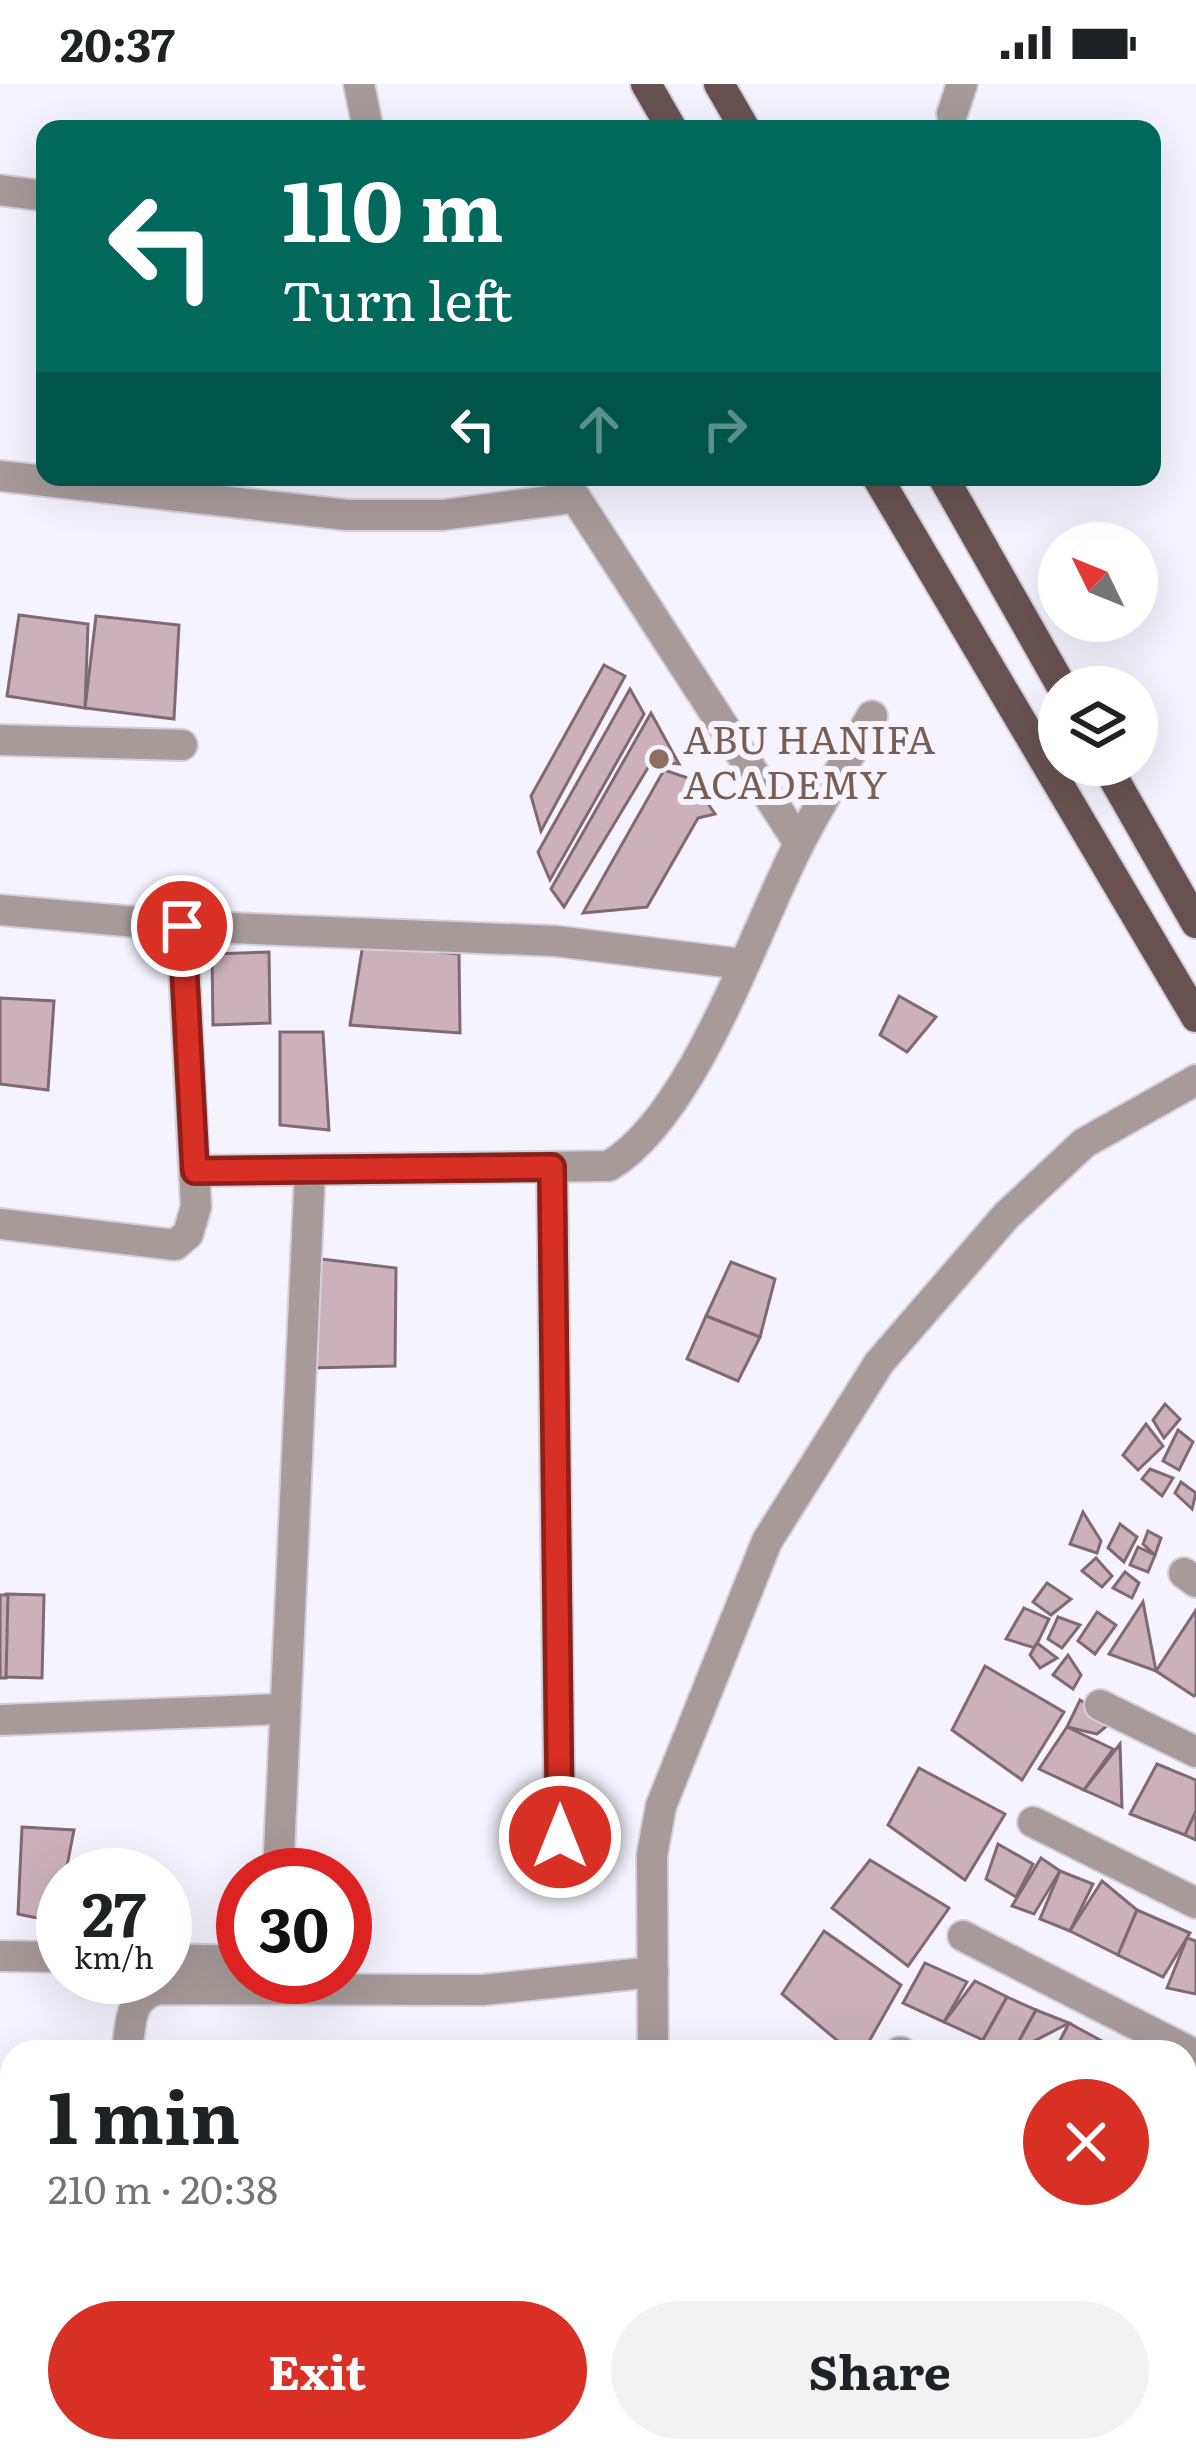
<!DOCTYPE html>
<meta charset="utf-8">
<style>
body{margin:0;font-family:Literata,serif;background:#f2f2f2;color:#202124;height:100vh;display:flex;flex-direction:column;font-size:45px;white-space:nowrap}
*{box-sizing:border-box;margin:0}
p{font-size:39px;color:#757577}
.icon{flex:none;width:66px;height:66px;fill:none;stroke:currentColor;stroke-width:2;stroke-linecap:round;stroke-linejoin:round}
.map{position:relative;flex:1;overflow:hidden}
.details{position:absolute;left:0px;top:1956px;width:1197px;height:423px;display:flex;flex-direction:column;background:#fff;border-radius:36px 36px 0 0;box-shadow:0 12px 48px #0002}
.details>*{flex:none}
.guide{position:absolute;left:36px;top:36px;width:1125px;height:366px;border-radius:24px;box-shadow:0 12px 48px #0002;background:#00695c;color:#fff;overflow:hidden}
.needle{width:78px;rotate:313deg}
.fabs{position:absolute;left:1038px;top:438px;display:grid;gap:24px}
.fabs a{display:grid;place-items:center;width:120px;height:120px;border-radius:50%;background:#fff;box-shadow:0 12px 48px #0002;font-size:60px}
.speed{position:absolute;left:36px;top:1764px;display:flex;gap:24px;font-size:60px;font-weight:700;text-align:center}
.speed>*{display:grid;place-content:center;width:156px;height:156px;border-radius:50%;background:#fff;box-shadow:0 12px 48px #0002;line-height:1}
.speed small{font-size:30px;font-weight:400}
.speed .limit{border:18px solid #d22;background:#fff;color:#111}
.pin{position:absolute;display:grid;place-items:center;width:102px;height:102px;color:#fff;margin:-51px;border:6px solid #fff;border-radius:50%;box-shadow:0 3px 12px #0007}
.me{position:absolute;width:132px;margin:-66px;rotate:0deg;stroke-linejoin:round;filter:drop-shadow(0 0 9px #0008)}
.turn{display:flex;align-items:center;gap:42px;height:252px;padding:0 48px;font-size:54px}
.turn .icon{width:156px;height:156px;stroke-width:2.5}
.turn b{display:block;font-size:84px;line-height:102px}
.lanes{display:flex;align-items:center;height:114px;padding:0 48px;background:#0003;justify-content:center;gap:60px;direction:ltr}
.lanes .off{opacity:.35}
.round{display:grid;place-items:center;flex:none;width:126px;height:126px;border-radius:63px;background:#f2f2f2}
.headline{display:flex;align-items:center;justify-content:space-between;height:204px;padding:0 48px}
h1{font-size:72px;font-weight:700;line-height:90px}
.primary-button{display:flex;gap:24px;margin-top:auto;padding:24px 48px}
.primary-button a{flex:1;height:138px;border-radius:72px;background:#d93025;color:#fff;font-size:48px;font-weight:700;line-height:138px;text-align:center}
.primary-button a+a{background:#f2f2f2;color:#202124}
.status{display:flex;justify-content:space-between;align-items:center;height:84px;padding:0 60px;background:#fff;direction:ltr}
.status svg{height:33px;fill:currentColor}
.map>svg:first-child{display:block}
.building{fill:#ccb1ba;stroke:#816971;stroke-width:3}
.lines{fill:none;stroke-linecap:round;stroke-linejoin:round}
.street-casing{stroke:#d2d1db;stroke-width:34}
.primary-casing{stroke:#d2d1db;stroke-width:34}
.street{stroke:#a79b9a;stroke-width:30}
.primary{stroke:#675251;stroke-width:30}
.route-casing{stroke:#8d1f18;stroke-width:30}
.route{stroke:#d93025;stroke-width:21}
.education-dot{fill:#8d6e63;stroke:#f5f4fe;stroke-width:4.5}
.labels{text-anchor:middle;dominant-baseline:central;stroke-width:12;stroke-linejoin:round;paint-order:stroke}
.education-label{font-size:39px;fill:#785e54;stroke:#f5f4fe;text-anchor:start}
</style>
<div class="status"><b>20:37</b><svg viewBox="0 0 49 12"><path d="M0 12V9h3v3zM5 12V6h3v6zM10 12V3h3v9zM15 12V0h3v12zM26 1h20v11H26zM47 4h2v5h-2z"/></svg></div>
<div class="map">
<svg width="1196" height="2378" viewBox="0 0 1196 2378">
<rect width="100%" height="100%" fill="#f5f4fe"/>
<g class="building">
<path d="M19,531L88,540L85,624L7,612Z"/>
<path d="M96,532L179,541L174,635L85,624Z"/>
<path d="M604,581L625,592L541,747L531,712Z"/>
<path d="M630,605L644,630L550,796L538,768Z"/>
<path d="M651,629L679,680L652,677L564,823L551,805Z"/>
<path d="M664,686L691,695L715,730L698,734L647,823L583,829Z"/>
<path d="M363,860L459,870L460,949L350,941Z"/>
<path d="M269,868L270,939L213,941L212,870Z"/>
<path d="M899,912L936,933L907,968L880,951Z"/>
<path d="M0,914L54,917L48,1006L0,1000Z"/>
<path d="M280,948H323L329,1046L280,1041Z"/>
<path d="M313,1174L396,1184L395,1282L311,1284Z"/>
<path d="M731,1178L775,1195L760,1253L706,1232Z"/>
<path d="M706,1232L760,1253L738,1297L687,1275Z"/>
<path d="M1165,1320L1180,1335L1164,1354L1153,1336Z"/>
<path d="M1146,1340L1163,1362L1138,1386L1123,1371Z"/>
<path d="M1178,1346L1193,1358L1179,1386L1163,1377Z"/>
<path d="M1150,1385L1173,1394L1162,1412L1142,1395Z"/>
<path d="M1181,1398L1196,1409L1192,1425L1175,1409Z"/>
<path d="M1083,1428L1101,1457L1097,1469L1070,1460Z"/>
<path d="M1120,1440L1137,1453L1124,1478L1108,1464Z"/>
<path d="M1148,1447L1161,1454L1155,1471L1143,1460Z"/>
<path d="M1138,1463L1155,1471L1148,1488L1130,1481Z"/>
<path d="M1096,1474L1112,1492L1102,1503L1082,1487Z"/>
<path d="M1125,1488L1139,1499L1132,1514L1113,1504Z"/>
<path d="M1047,1499L1071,1515L1051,1531L1033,1518Z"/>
<path d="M6,1510L44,1511L42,1594L4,1593Z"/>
<path d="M0,1511H8L6,1594H0Z"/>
<path d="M1143,1518L1156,1587L1109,1570Z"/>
<path d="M1024,1524L1049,1535L1035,1564L1006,1555Z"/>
<path d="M1196,1526V1610L1194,1612L1156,1587Z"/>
<path d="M1097,1528L1116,1541L1095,1570L1078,1557Z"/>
<path d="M1058,1533L1080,1541L1062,1564L1048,1555Z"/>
<path d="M1037,1559L1057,1574L1040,1584L1030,1571Z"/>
<path d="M1068,1571L1081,1591L1073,1605L1053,1591Z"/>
<path d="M985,1582L1064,1628L1022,1696L952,1646Z"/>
<path d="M1080,1616L1114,1636L1097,1650L1067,1643Z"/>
<path d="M1067,1643L1113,1665L1084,1706L1039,1685Z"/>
<path d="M1120,1660L1122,1723L1084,1706Z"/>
<path d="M1157,1680L1196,1696V1727L1185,1751L1130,1730Z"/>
<path d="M919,1684L1005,1730L965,1796L888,1741Z"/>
<path d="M1196,1727V1756L1185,1751Z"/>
<path d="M22,1743L74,1746L56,1838L18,1830Z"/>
<path d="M998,1760L1033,1780L1016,1813L986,1795Z"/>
<path d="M1041,1774L1060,1787L1034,1830L1012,1822Z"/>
<path d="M870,1776L949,1824L908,1882L832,1824Z"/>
<path d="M1060,1787L1093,1800L1070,1847L1040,1835Z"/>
<path d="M1102,1797L1137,1826L1118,1871L1070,1847Z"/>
<path d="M1137,1826L1190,1849L1163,1893L1118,1871Z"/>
<path d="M824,1847L901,1901L863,1968H851L782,1910Z"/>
<path d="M1187,1854L1196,1857V1910L1167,1904Z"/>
<path d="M925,1879L967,1898L944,1938L903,1919Z"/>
<path d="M975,1897L1007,1913L983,1956L944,1938Z"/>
<path d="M1007,1913L1036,1926L1013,1968H999L983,1956Z"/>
<path d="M1036,1926L1069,1939L1013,1968Z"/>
<path d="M1069,1939L1098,1955L1093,1968H1054Z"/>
<path d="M1098,1955L1126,1968H1093Z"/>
<path d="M1190,2004L1196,2010V2040L1187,2055L1185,2019Z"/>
</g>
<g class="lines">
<g class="street-casing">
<g id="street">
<path d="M359,0L368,45"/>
<path d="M952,30L962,0"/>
<path d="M0,106L45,112"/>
<path d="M0,392L347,431H443L572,414"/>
<path d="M562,393L799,759"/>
<path d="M0,656L182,661"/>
<path d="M0,826L182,842L555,857L742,880"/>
<path d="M552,1083L560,1795"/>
<path d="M195,1087L609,1082C695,1030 752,851 799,760C821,717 847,675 872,632"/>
<path d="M0,1140L175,1161L188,1150L196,1123L182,842"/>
<path d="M1184,1489L1196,1498"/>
<path d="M1100,1621L1196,1668"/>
<path d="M0,1636L282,1625"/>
<path d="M1033,1738L1196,1819"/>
<path d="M278,1791L310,1086"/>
<path d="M963,1852L1196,1971"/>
<path d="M0,1872L63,1873"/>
<path d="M165,1875L243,1877"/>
<path d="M127,1968C131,1941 128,1912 159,1905L483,1906L653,1888"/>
<path d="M653,1968L652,1771L661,1722L767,1457L879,1279L1006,1132L1084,1059L1196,996"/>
<path d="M900,1968H901"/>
<path d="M1185,2111L1196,2092"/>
<path d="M1185,2162L1196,2169"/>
<path d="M0,2208L12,2202"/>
<path d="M0,2320L12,2275"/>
<path d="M674,2367L675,2378"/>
<path d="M854,2367L918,2378"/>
<path d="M157,2378L159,2367"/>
<path d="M453,2378L456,2367"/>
<path d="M1076,2378L1080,2367"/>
</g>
</g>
<g class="primary-casing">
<g id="primary">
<path d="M646,0L672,45"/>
<path d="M719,0L745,45"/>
<path d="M877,393L1196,933"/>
<path d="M943,393L1062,603"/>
<path d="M1106,681L1196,839"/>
</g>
</g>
<use href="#street" class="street"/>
<use href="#primary" class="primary"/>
</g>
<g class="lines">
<g class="route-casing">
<path id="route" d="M182,842L195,1087L552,1083L560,1753"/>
</g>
<use href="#route" class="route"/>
</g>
<circle class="education-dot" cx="659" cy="675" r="12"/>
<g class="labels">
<g class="education-label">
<text x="683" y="653">ABU HANIFA<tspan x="683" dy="45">ACADEMY</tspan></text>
</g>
</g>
</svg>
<div class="fabs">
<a><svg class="needle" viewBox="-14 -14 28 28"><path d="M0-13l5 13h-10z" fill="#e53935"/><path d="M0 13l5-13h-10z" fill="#757577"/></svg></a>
<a><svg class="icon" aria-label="layers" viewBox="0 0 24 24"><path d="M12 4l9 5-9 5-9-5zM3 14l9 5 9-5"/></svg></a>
</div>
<div class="speed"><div>27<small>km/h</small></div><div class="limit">30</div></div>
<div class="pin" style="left:182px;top:842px;background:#d93025"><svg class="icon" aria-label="arrive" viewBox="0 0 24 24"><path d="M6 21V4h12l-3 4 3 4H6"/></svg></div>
<svg class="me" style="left:560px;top:1753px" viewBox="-20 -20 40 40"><circle r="17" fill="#d93025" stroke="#fff" stroke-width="3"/><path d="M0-11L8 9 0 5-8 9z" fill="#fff"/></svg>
<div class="guide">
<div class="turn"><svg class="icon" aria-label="left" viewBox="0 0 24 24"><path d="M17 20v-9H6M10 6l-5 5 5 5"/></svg><div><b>110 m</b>Turn left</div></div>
<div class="lanes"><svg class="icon" aria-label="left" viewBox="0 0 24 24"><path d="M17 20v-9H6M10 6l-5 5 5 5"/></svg><svg class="icon off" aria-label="ahead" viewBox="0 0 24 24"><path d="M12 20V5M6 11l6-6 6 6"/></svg><svg class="icon off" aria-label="right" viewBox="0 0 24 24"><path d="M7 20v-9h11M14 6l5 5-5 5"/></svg></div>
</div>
<section class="details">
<div class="headline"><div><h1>1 min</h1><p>210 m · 20:38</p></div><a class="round" style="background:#d93025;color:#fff"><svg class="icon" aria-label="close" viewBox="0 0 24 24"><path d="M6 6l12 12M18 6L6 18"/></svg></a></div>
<div class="primary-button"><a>Exit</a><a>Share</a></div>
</section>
</div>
